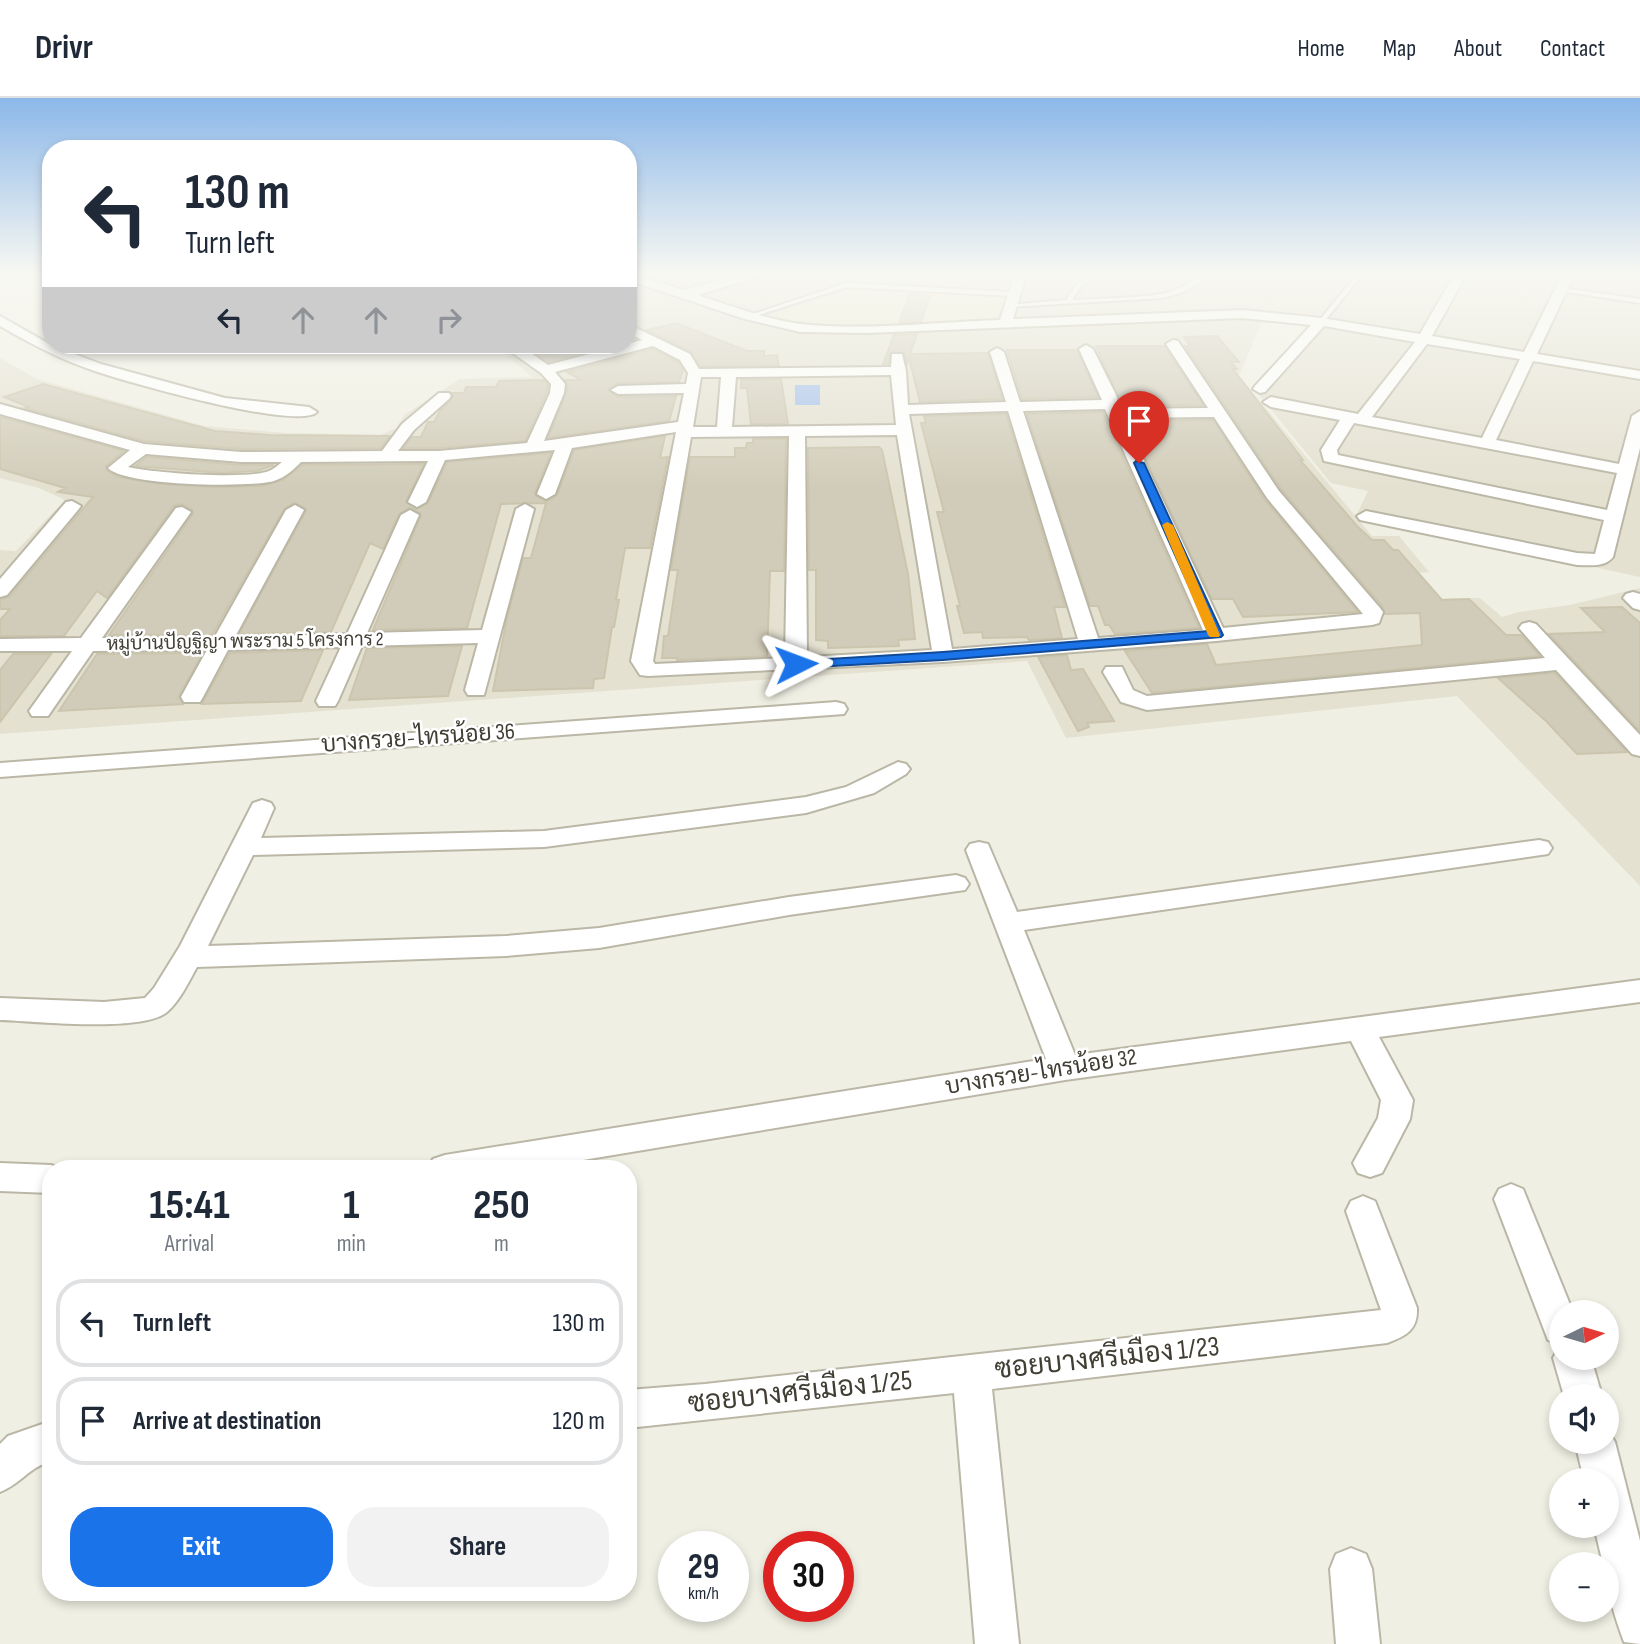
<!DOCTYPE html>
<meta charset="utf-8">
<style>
body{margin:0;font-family:"Sofia Sans Condensed",Sarabun,sans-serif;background:#f2f2f3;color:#1f2937;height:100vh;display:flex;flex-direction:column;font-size:26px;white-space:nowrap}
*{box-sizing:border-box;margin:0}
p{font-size:23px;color:#747a83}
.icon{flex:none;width:38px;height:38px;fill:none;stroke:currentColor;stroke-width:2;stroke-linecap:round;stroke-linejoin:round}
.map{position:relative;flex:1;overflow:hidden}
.sheet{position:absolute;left:42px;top:1062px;width:595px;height:441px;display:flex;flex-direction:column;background:#fff;border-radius:28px;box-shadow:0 4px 10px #0003}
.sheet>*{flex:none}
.banner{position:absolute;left:42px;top:42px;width:595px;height:214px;border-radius:28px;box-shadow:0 4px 10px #0003;background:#fff;color:#1f2937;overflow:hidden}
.needle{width:46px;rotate:85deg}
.tools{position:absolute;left:1549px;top:1202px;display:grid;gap:14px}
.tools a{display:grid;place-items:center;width:70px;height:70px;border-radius:50%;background:#fff;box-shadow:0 4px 10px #0003;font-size:35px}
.speed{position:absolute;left:658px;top:1433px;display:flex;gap:14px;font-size:35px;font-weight:700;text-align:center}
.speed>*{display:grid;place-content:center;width:91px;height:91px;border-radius:50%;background:#fff;box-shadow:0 4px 10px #0003;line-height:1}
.speed small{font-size:18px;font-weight:400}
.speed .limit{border:10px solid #d22;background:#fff;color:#111}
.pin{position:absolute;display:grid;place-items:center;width:60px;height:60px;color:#fff;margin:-72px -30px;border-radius:50% 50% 50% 0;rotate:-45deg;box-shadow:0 0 7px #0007}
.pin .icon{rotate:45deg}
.me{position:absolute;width:77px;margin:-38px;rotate:87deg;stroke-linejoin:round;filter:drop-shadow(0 0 5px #0008)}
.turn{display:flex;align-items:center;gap:24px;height:147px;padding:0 28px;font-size:32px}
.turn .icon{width:91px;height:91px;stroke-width:2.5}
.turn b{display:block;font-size:49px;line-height:60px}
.lanes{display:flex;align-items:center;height:66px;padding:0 28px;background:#0003;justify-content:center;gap:35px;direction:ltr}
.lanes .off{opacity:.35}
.eta{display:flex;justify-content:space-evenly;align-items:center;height:119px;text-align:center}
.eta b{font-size:42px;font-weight:700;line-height:49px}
.cta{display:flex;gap:14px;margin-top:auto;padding:14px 28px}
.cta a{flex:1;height:80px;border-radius:28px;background:#1a73e8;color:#fff;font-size:28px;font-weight:700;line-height:80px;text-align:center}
.cta a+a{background:#f2f2f3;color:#1f2937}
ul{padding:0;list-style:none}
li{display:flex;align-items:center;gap:21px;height:88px;margin:0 14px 10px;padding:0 14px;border:4px solid #e0e1e3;border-radius:28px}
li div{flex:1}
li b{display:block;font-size:26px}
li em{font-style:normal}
header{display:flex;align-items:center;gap:42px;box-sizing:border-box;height:98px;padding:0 35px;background:#fff;border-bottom:2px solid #e0e1e3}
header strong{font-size:33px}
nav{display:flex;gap:38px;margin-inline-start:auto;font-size:24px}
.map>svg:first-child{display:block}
.residential{fill:#e4e1d1}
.education{fill:#e9e6cd}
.water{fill:#a2bfea}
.building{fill:#d1ccb9;stroke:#cbc5ad;stroke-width:2}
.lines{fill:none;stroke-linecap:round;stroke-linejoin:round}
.service-casing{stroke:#bbb7a6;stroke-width:4}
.minor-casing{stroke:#bbb7a6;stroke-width:4}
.secondary-casing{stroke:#cec995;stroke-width:3}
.service{fill:#fff;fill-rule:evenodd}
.minor{fill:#fff;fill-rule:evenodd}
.secondary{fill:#fbf7c2;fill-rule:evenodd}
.route{fill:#1a73e8;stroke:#114b97;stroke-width:2}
.slow{fill:#f59e0b}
.labels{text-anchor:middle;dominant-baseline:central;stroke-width:5;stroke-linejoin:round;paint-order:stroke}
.far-street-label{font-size:19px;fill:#413e34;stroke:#fff}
.street-label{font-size:23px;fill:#413e34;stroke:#fff}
.near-street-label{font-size:28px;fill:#413e34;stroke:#fff}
</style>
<header>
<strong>Drivr</strong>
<nav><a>Home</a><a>Map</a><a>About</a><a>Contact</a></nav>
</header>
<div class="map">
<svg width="1640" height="1546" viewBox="0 0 1640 1546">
<rect width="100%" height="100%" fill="#f0efe3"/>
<path class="residential" d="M628,175H1640V479L1356,418L1368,393L1331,385L1255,292L1313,226L1263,221L1239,278L1372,438H1399L1429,474L1395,477L1416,501L1480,500L1502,519L1518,514L1570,507L1640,490V788L1457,598L1066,640L1027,563L0,636V452L16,453L65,402L39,390L0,380V260L37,281L204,328L286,335L380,337L397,330L404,317L460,281L532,279L497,249L508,247H628Z"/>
<path class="education" d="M863,188L998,198L993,225L811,227L779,221L778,215Z"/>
<rect class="water" x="795" y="287" width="25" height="20"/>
<g class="building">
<path d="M910,195L930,198L921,224L899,225Z"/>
<path d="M676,225L747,253H764V258L777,257L779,268H700L691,254L647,232Z"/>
<path d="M917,236L910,256L988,255L1002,301L920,304L909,260L907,266L904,254H890L889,266H883L894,237Z"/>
<path d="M1217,238L1239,264H1231L1237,271H1233L1303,362H1300L1357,428L1372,442H1384L1393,452H1398L1442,502L1469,501L1506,537H1521L1540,558L1152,595L1125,553L1207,546L1216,567L1422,547L1420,515L1385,516L1382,508L1281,391L1185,248H1190L1184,239Z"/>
<path d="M529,247H614L549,264L528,249Z"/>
<path d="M1096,248H1164L1203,307L1122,308Z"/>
<path d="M653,251L678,264L683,272L679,284L618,285L609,293L618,299L676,298L669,323L548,340L566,296L568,286L565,282H581L567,274Z"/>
<path d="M1007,252H1077L1098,299L1022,301Z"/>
<path d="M781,281L788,326H751L747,290H741V282Z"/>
<path d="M544,282L548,287L547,294L525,343L439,350H403L412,339H421L428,324H434L440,313L453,299L452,295H464L466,289H496L499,283Z"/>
<path d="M43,286L215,333L270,337L390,338L381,350L241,351L144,343L25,310L29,309L4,299Z"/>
<path d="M1103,314L1199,530L1115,536L1109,527H1105L1098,508H1090L1027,316Z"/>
<path d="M1006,316L1065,509H1054L1062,540L1029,542L1027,539L983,540L982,534L964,535L957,508H960L937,414H944L921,325H926L924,318Z"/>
<path d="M0,319L124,353L106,368L107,372L118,379L161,386L215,389L261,388L283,382L302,367L424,366L406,403L416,411L428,405L447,364L551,355L535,395L536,398L547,403L557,397L574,352L665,338L660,360L668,359L650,450H625L616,502H619L614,529H612L604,580L594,581L593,590L493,593L507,520L523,460H531L546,405L501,406L467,530L373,532L421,418L420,415L409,410L399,416L383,451L370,445L331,534L239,536L306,413L305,410L294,405L284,411L212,537H109L193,416L192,412L182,406L174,408L107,500L97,493L64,538H0V522L10,511H0V501L9,499L93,399L58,394L65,390L0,371Z"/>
<path d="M1213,322L1265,402L1358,514L1243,519L1233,501H1212L1128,323Z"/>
<path d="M753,341H786L784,473H770L767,558L677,562V560H662L664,538H668L678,472H671L690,359H735V350H746L747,345H753Z"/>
<path d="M879,349L882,352L908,476L915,541L898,542L899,548L828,550V543L816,542V472H809L808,350Z"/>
<path d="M147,359L241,367H274L257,373L221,375L135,368Z"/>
<path d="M1622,509L1640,525V633L1549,536L1605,534L1581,510Z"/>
<path d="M462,548L448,598L349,602L367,550Z"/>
<path d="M323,552L301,603L202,606L230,555Z"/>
<path d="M203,555L179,598L183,606L59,613L97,556Z"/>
<path d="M13,556H51L0,624V572Z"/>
<path d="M1067,557L1071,572L1083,571L1114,623L1087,625L1089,629L1078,633L1038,559Z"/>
<path d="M1555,575L1627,654L1577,656L1546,623L1498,580Z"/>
</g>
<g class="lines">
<g class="service-casing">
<g id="service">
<path d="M1096,175H1103L1082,187L1072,202C1102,200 1137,201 1166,195C1183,192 1200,174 1217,175L1181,195L1162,200L1009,209L1006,207L1066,202L1078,184Z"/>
<path d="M1358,175H1364L1323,225H1319V223Z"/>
<path d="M1461,175H1471L1468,177Z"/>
<path d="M847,185L1013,194L1016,196L1013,198L847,189L752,219L747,218Z"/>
<path d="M1562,190L1640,201V205L1560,193Z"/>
</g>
</g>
<g class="minor-casing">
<g id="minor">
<path d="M628,175L684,192L745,175H763L761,178L697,197C730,207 766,222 801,226C866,233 935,224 1000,222L1015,175H1027L1013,221L1242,212L1321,220L1420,236L1450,184L1456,180L1462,184L1432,238L1524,254L1563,175H1575L1537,256L1640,273V281L1533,263L1496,342L1619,366L1632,318L1640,313V350L1613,459C1604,470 1590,467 1577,467L1360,422L1357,418L1366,413L1577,455L1595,456L1604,422L1324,363L1321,352L1340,322L1271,309L1263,304L1271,299L1358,316L1415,244L1324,228L1265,294L1260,295L1253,291L1255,288L1311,227L1242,220L867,235L800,234L745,221L628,182ZM1427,246L1520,261L1482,340L1372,319ZM1354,325L1617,375L1607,412L1338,357L1337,352Z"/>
<path d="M0,218L51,247L101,266L225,300L309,309L317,314C297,333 123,283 92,272C60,261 29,245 0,228Z"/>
<path d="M628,226L690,256L699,271L891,269L892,256H902L906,273L908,307L1006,304L990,254L997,250L1004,254L1020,304L1102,302L1079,251L1086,247L1093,251L1117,299L1120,311L1208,310L1166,246L1173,242L1178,243L1279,393L1380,510L1383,514L1379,525L1372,527L1216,543L943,564L648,578L640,577L631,563L676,334L572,350L555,396L546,401L537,396L555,352L445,362L426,404L417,409L408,404L428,363L301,364C293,372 286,379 274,383C249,390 124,388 108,370L130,352L0,316V306L144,346L241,354L382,353L402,326L439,295H449L451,298L449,301L414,332L398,353H439L527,345L550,295L551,286L541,275L510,253V247H526L524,250L548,267L642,242L628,235ZM653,248L680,262L688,275L686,286L618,288L611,292L618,296L684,295L678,324L544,343L564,295L565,286L555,274ZM891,277L896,327L732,329L736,279ZM701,279H721L717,329H693ZM1105,311L1203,532L1098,540L1023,313ZM1008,313L1078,541L952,551L909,316ZM1214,319L1267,400L1363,516L1223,530L1124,320ZM897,337L932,552L807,559L805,338ZM789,338L785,560L655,566L653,563L691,339ZM146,356L241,364H282C278,367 274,371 269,373C246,382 154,375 128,369Z"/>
<path d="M72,403L81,408L78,412L7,497L0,499V481L66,404Z"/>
<path d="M525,406L534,411L484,597H468L465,592L478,545L362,548L338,603L335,608H319L316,603L341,549L228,552L203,599L200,604H184L181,599L207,552L93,553L48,618H32L29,613L72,553H0V541L81,540L176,410L182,409L191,414L102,540H214L286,412L295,407L304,412L235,539L347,536L401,417L410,412L419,417L367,535L482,532L516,411Z"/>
<path d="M1633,494L1640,496V512L1633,510L1623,500L1626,496Z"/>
<path d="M1529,524L1536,526L1640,637V658L1632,656L1556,572L1147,612L1121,604L1103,574L1106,569H1122L1133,592L1147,598L1545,560L1519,530L1522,526Z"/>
<path d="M836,604L844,606L847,611L844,616L0,679V665Z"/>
<path d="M898,664L906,666L910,671L906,676L874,695L806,715L544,749L253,757L208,848L506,838L599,830L789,799L956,777L965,780L969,786L965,792L789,817L599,850L506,858L197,869C189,883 180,903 167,914C142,935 34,923 0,922V900L104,904L145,900L154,890L180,848L253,705L262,702L271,705L274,710L261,740L544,733L806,699L846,689Z"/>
<path d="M1539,742L1548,744L1552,750L1548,756L1024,832L1075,957L1640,882V904L1379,939L1413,1002L1410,1021L1382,1075L1370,1079L1358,1075L1353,1065L1378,1020L1381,1002L1351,943L1065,982L529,1071H428L433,1061L445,1057L1046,961L966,752L970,746L979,744L988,746L1017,814Z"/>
<path d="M0,1065L51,1067L63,1071H51V1095L0,1093Z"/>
<path d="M1511,1086L1523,1091L1573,1214H1561V1260H1591L1602,1298H1564L1553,1260L1560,1247L1548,1242L1494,1101L1499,1091Z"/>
<path d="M1363,1098L1375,1103L1417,1210C1418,1232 1406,1238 1387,1245L992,1291L1019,1546H975L954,1295L628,1330V1292L705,1286L1381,1212L1346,1113L1351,1103Z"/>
<path d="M51,1323V1363C28,1370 22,1385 0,1394V1346L8,1338Z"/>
<path d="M1606,1329L1615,1344L1640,1443V1546L1624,1544C1615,1520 1606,1492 1606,1466H1603L1594,1428H1606V1382H1584L1575,1344H1606Z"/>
<path d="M1351,1450L1366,1456L1372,1471L1380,1546H1336L1330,1471L1336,1456Z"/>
</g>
</g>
<g class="secondary-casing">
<path id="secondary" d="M0,175H13L11,179L0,181Z"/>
</g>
<use href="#service" class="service"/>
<use href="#minor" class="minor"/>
<use href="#secondary" class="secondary"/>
</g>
<linearGradient id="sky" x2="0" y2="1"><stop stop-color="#8cb8e9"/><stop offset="0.45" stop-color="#f8f8f2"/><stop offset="1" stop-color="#f8f8f2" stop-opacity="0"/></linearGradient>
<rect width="1640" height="391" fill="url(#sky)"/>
<path class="route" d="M1136,363L1144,365L1223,537L1221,539L943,562L796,570L790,566L796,563L943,554L1209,533L1134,365Z"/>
<path class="slow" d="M1167,424L1173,427L1220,537L1219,539H1210L1208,537L1162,427Z"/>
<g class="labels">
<g class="far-street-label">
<text transform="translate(245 544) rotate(-1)">หมู่บ้านปัญฐิญา พระราม 5 โครงการ 2</text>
</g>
<g class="street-label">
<text transform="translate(418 640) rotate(-4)">บางกรวย-ไทรน้อย 36</text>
<text transform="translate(1041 974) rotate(-9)">บางกรวย-ไทรน้อย 32</text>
</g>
<g class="near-street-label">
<text transform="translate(1107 1260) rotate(-6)">ซอยบางศรีเมือง 1/23</text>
<text transform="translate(800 1294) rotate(-6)">ซอยบางศรีเมือง 1/25</text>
</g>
</g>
</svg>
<div class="tools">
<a><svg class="needle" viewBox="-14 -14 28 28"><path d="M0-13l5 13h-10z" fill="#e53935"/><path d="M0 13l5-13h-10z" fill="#747a83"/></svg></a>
<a><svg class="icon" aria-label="sound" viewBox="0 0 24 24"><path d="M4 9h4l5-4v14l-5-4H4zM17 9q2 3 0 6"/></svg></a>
<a>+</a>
<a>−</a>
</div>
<div class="speed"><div>29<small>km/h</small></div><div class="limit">30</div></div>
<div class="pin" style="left:1139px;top:365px;background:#d93025"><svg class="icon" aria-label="arrive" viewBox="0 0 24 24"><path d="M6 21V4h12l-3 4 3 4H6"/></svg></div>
<svg class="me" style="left:796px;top:566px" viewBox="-20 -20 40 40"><path d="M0-17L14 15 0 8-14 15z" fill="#1a73e8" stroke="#fff" stroke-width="4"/></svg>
<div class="banner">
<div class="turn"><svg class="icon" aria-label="left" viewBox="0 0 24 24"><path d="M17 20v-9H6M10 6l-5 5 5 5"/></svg><div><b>130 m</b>Turn left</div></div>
<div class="lanes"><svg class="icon" aria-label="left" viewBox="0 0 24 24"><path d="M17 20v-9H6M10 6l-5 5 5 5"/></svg><svg class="icon off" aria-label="ahead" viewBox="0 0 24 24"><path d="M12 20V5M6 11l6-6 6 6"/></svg><svg class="icon off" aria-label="ahead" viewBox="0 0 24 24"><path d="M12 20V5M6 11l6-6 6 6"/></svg><svg class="icon off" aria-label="right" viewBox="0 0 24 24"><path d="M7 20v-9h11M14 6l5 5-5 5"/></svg></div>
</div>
<section class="sheet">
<div class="eta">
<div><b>15:41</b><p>Arrival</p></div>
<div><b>1</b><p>min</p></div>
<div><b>250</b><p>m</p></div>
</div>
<ul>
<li><svg class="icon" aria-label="left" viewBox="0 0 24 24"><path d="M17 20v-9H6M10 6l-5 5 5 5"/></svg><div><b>Turn left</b></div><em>130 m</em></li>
<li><svg class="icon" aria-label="arrive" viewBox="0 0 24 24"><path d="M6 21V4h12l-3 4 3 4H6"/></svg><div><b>Arrive at destination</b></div><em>120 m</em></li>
</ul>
<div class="cta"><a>Exit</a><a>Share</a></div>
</section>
</div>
